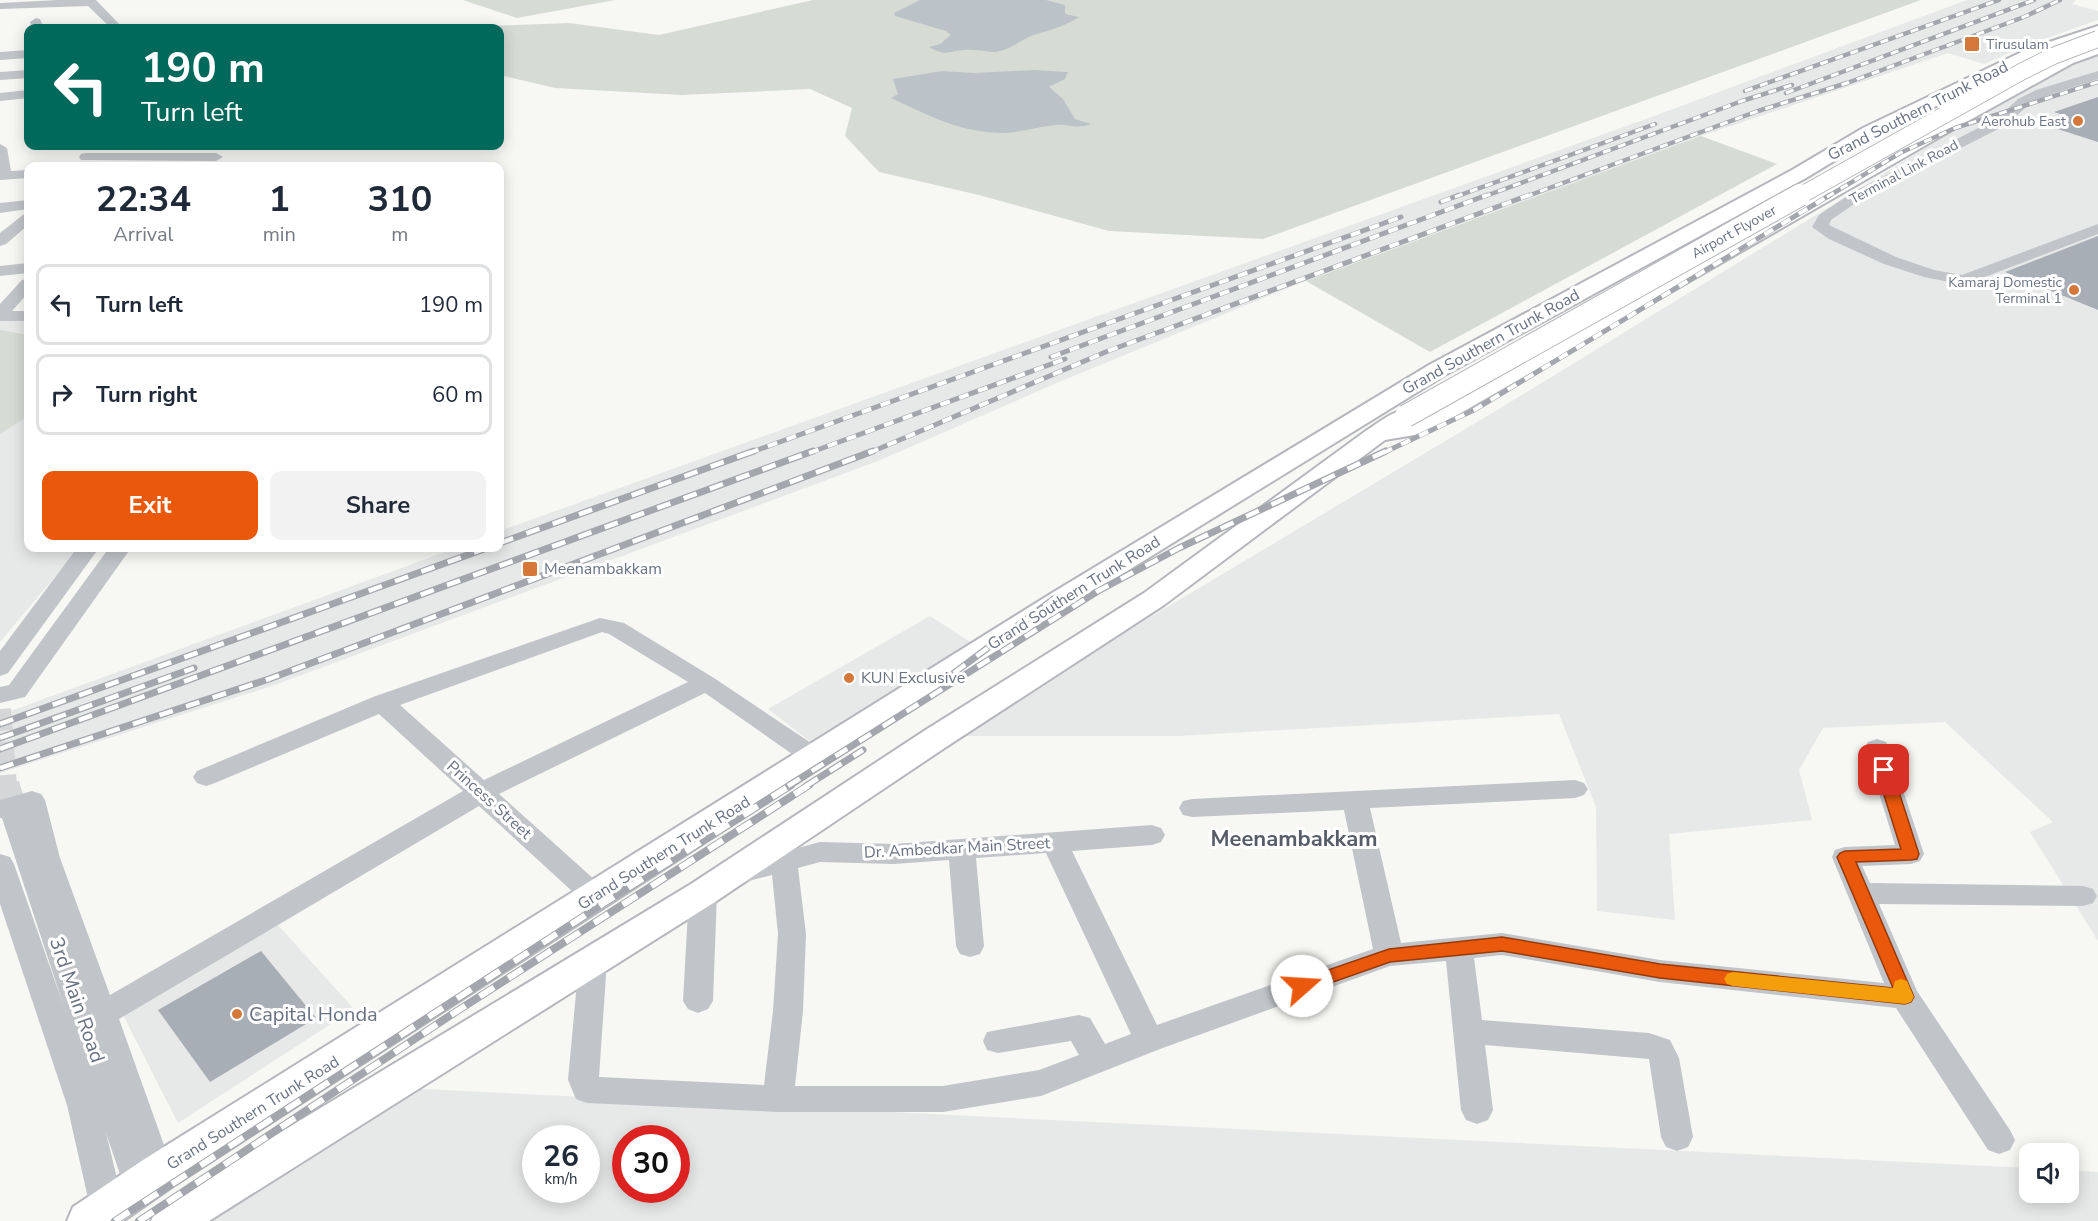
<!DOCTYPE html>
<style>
body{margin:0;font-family:"Nunito Sans",sans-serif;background:#f2f2f3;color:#1f2937;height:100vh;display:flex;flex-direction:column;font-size:22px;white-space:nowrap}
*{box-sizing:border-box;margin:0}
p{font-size:20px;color:#747a83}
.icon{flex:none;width:33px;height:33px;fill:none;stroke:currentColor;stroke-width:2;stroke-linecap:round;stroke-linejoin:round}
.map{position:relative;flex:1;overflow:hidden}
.side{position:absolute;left:24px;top:162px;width:480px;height:390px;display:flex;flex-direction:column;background:#fff;border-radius:12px;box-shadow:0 3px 15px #0003}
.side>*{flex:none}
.hud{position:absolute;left:24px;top:24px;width:480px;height:126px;border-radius:12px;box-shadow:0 3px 15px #0003;background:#00695c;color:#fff;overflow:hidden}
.controls{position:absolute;left:2019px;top:1143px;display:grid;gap:12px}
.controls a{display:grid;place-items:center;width:60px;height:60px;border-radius:12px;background:#fff;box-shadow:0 3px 15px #0003;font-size:30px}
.speed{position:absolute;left:522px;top:1125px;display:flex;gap:12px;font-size:30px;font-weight:700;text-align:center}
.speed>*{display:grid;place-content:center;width:78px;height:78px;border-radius:50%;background:#fff;box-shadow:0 3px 15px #0003;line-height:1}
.speed small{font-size:15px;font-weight:400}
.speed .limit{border:9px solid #d22;background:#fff;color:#111}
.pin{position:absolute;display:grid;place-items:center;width:51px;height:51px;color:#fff;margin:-26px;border-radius:12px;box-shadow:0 3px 9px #0006}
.me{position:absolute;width:66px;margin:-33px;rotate:71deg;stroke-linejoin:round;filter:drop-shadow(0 0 4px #0008)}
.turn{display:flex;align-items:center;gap:21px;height:126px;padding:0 18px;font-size:27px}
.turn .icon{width:78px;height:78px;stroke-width:2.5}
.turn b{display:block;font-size:42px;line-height:51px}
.eta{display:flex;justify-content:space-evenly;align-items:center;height:102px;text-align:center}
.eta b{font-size:36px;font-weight:700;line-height:42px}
.button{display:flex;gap:12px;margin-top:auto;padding:12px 18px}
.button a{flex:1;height:69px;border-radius:12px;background:#ea580c;color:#fff;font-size:24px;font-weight:700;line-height:69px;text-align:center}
.button a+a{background:#f2f2f3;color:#1f2937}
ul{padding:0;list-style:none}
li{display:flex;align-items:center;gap:18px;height:81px;margin:0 12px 9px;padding:0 6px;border:3px solid #e0e1e3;border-radius:12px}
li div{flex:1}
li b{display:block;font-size:22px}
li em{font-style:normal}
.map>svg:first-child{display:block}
.built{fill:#e7e8e8;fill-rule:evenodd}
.green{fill:#d6dcd4}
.water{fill:#bbc3c8}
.building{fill:#a8aeb5}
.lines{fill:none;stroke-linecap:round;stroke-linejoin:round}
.minor-tunnel-far1{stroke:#d4d6d8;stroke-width:22;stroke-dasharray:22 11;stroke-linecap:butt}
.minor-tunnel{stroke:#d4d6d8;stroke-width:29;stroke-dasharray:29 15;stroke-linecap:butt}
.major-casing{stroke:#b5b7bc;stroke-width:4}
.minor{fill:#c1c4c8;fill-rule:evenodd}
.major{fill:#fff;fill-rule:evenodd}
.rail-far3-casing{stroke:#a3a7ad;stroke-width:4.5}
.rail-far2-casing{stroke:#a3a7ad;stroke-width:5}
.rail-far1-casing{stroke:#a3a7ad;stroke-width:7}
.rail-casing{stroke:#a3a7ad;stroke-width:8}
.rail-far3{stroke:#fff;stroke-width:3;stroke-dasharray:8;stroke-linecap:butt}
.rail-far2{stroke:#fff;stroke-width:4;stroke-dasharray:10;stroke-linecap:butt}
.rail-far1{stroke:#fff;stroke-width:4.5;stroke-dasharray:14;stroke-linecap:butt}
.rail{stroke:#fff;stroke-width:6;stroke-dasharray:17;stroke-linecap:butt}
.major-bridge-far1-casing{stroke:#b5b7bc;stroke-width:18;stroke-linecap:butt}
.major-bridge-casing{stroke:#b5b7bc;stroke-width:24;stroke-linecap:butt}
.major-bridge-far1{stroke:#fff;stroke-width:16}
.major-bridge{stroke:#fff;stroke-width:22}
.route{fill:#ea580c;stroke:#983908;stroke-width:1.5}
.slow{fill:#f59e0b}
.poi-dot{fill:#d47738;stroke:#fff;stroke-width:2}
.labels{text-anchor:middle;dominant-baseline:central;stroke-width:6;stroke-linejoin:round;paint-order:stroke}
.far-poi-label{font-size:14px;fill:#697383;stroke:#fff;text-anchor:end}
.far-street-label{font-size:14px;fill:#697383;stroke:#fff}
.street-label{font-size:16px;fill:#697383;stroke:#fff}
.poi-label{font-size:16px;fill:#697383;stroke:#fff;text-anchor:start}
.near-street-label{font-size:20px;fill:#697383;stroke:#fff}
.near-poi-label{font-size:20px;fill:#697383;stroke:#fff;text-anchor:start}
.district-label{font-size:22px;font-weight:bold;fill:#565d68;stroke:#fff}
</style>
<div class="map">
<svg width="2098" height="1221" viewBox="0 0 2098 1221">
<rect width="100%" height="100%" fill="#f7f7f4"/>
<g class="built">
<path d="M1967,0H2076L2072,4L2098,11V20L2027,45L1984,64L1948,53L1701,136L1305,281L1059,382L878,461L272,686L0,773V715L456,548H500V531L1646,119Z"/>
<path d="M2098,51V941L2030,832L2053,822L1945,722L1823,728L1799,770L1812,820L1669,834L1675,920L1597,911L1596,807L1559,714L1179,736H951L1499,409L2061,65Z"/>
<path d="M0,319H28V548H79L0,642Z"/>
<path d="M930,616L975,645L812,743L768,709Z"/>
<path d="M278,925L354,1009L178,1123L122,1013Z"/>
<path d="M402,1088L2029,1168L2030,1192H2068L2069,1170L2098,1172V1221H204ZM536,1138H586V1190H536ZM626,1138H676V1190H626Z"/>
</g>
<g class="green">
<path d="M463,0H615L517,18Z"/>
<path d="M813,0H1921L1263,239L1109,231L979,195L879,172L845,136L852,108L810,89L682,95L555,88L500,75V28H433L569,23L659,35Z"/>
<path d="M1701,136L1777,164L1430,352L1306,281Z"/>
<path d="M0,330L28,335V416L0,434Z"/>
</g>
<g class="water">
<path d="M920,0H1046L1065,5V14L1079,17C1064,27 1049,30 1031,36C1019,41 1007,52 992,52C983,51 974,49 964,50C949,51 946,57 929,47L940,44L951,35L946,31L895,16L894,13Z"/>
<path d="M1034,70L1068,72L1065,79L1049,87L1063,99L1075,119L1091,124C1074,130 1070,123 1055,125C1038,127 1021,132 1005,133C960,133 930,116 891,98L898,94L893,79L942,71L974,73Z"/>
</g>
<g class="building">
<path d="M2098,97V142L2045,125L2069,117L2054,112Z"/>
<path d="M2098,236V310L2005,272Z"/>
<path d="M261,951L316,1018L210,1082L158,1010Z"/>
</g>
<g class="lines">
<path class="minor-tunnel-far1" d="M0,709L6,786"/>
<path class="minor-tunnel" d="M5,785L14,815"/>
<g class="major-casing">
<g id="major">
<path d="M2098,26V36L2040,55L1875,136L1806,178L1445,375L1072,605L173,1186L123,1221H67L73,1207L143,1160L1052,593L1429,365L1792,170L1863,128L2028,49Z"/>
<path d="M2098,45V54L2073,63L1959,126L1426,433L1385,440L1164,605L946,747L715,902L209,1221H151L157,1207L691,884L924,731L1144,593L1367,430C1382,421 1397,406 1415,411L1418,416L1416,418L1947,118L2061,57Z"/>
</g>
</g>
<g class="minor">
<path d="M58,0H96L123,28H111L88,6L0,9V3Z"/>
<path d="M36,18L40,19L44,28H32L30,22Z"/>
<path d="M28,50V58L0,60V52Z"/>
<path d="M28,70V78L0,80V72Z"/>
<path d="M2098,71V79L2046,96L2028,105L2008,124L1863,198L1831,220L1829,225L1896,257L1934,270L1962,275L2098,224V234L1964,285L1924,277L1884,264L1829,239L1812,227L1819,215L1853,192L1998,118L2018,99L2036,90Z"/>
<path d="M28,90V98L0,101V93Z"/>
<path d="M1908,111L1953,118L1960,122L1953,126L1903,118L1901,115L1903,112Z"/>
<path d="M0,144L7,148L11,171L28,170V178L0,180Z"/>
<path d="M86,153H216L223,157L216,161L81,160L79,157L81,154Z"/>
<path d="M28,200V209L0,213V203Z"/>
<path d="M28,213V225L6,244L0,246V233L23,215Z"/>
<path d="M28,263V273L0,276V266Z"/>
<path d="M28,279V293L12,311H28V321H0V304L22,280Z"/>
<path d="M77,548H99L8,673L0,676V651Z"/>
<path d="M109,548H131L25,697L0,703V687L9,685Z"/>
<path d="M600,618L624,623L714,678L823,751L827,757L823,763L814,766L805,763L705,693L499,794L605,889L609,896L605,903L595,906L585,903L479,806L119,1019L174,1173L170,1183L158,1188L155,1186L151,1195L139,1200L127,1195L106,1133L124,1207L119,1218L110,1221L95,1218L90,1207L67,1105L0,904V854L10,857L14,864L64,1007L2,818H0V800L32,791L41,794L45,800L60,858L110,995L463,791L379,714L215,783L206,786L197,783L193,777L197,771L373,697ZM602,632L609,634L688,682L484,780L400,705Z"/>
<path d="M1877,739L1886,742L1889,748L1924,854L1920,861L1911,864L1862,866L1870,883L2083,886L2093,889L2097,896L2093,903L2083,906L1879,904L1917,991L2010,1130L2015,1140L2010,1150L1999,1154L1988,1150L1896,1008L1660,982L1502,955L1474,958L1482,1020L1649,1033L1670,1040L1679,1058L1693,1137L1688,1147L1677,1151L1666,1147L1661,1137L1649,1059L1485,1045L1493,1110L1488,1120L1477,1124L1466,1120L1461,1110L1446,961L1390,966L1160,1049L1041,1096L943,1112H778L587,1103L576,1099L568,1080L579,961L583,953L593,950L603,953L607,961L599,1077L764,1085L773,1011L778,934L772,875L740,883L730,880L726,873L730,866L820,842L894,844L1152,825L1161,828L1165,835L1161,842L1152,845L1072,851L1157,1025L1373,949L1344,810L1192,817L1183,815L1179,808L1183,801L1192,799L1575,780L1584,783L1588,789L1584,795L1575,798L1370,808L1401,943L1502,933L1660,960L1884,983L1832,857L1835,850L1845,847L1895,845L1865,748L1868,742ZM1046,853L1131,1034L1105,1044L1090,1018L1079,1015L987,1032L983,1041L987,1050L998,1053L1071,1041L1079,1055L1039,1070L943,1086H795L803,1011L806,934L798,868L820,862L894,864L949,860L956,946L960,954L970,957L980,954L984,946L976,858Z"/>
<path d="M703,883L713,886L717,893L713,1001L708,1009L698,1013L688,1009L683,1001L689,893L693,886Z"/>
</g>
<use href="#major" class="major"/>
<g class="rail-far3-casing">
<g id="rail-far3">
<path d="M1745,91L1999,0"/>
<path d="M1786,93L2034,0"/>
<path d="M1455,197L1655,124"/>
<path d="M1483,197L1742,101L1792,85"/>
<path d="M1525,197L1758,111L1847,83L2024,17L2060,0"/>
<path d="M1827,197L1900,153L1955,128L2098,82"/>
</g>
</g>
<g class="rail-far2-casing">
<g id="rail-far2">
<path d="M1441,202L1459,195"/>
<path d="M1051,357L1487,195"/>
<path d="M749,453L1401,217"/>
<path d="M809,453L1065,359"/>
<path d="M869,453L1108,351L1529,195"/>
<path d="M1383,453L1474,410L1830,195"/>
</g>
</g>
<g class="rail-far1-casing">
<g id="rail-far1">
<path d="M500,543L754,451"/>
<path d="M954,673L1055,598"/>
<path d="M0,724L487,548"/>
<path d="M0,738L194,668"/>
<path d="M0,749L813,451"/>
<path d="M0,768L269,679L873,451"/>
<path d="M788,786L1098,591L1179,548L1386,451"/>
<path d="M806,786L863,750"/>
</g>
</g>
<g class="rail-casing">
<g id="rail">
<path d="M115,1221L604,903L791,785"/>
<path d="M139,1221L454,1013L809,785"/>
</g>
</g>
<use href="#rail-far3" class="rail-far3"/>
<use href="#rail-far2" class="rail-far2"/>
<use href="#rail-far1" class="rail-far1"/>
<use href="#rail" class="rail"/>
<g class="major-bridge-far1-casing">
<path id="major-bridge-far1" d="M1798,197L2021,72L2053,56L2098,39"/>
</g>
<g class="major-bridge-casing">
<path id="major-bridge" d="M1406,416L1800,195"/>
</g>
<use href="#major-bridge-far1" class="major-bridge-far1"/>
<use href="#major-bridge" class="major-bridge"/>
</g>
<path class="route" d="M1884,764L1889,766L1892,770L1919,854L1917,859L1911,860L1856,862L1914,997L1911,1002L1905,1004L1660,978L1502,951L1390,962L1302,993L1296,991L1293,986L1296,981L1389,949L1502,937L1660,964L1893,988L1837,857L1840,853L1845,851L1901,849L1876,770L1878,766Z"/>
<path class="slow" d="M1733,972L1893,988L1895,981L1901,979L1907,981L1914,997L1911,1002L1905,1004L1733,986L1727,984L1724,979L1727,974Z"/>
<g class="poi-dot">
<rect x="1964" y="36" width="16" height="16" rx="3"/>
<circle cx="2078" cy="121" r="6"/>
<circle cx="2074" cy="290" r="6"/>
<rect x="522" y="561" width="16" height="16" rx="3"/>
<circle cx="849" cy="678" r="6"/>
<circle cx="237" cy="1014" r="6"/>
</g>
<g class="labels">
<g class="far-poi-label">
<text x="1986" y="44" text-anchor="start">Tirusulam</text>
<text x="2066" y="121">Aerohub East</text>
<text x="2062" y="282">Kamaraj Domestic<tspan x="2062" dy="16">Terminal 1</tspan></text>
</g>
<g class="far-street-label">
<text transform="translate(1904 172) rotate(-28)">Terminal Link Road</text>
<text transform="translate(1734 232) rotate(-29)">Airport Flyover</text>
</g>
<g class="street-label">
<text transform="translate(1918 111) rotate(-27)">Grand Southern Trunk Road</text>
<text transform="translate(1491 342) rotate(-29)">Grand Southern Trunk Road</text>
<text transform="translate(1074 593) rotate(-32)">Grand Southern Trunk Road</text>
<text transform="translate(489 800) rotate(42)">Princess Street</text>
<text transform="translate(957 848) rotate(-3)">Dr. Ambedkar Main Street</text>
<text transform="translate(664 853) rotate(-32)">Grand Southern Trunk Road</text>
<text transform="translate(253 1113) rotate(-32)">Grand Southern Trunk Road</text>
</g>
<g class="poi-label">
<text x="544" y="569">Meenambakkam</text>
<text x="861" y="678">KUN Exclusive</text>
</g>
<g class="near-street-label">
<text transform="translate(77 1000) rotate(71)">3rd Main Road</text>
</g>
<g class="near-poi-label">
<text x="249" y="1014">Capital Honda</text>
</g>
<g class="district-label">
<text x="1294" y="839">Meenambakkam</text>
</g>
</g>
</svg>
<div class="controls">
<a><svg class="icon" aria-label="sound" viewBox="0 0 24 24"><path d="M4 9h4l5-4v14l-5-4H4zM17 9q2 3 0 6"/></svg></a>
</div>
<div class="speed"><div>26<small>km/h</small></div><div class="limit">30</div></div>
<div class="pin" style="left:1884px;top:770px;background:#d93025"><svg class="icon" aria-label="arrive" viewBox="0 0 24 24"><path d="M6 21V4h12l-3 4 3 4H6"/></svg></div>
<svg class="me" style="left:1302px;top:986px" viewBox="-20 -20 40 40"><circle r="19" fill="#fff"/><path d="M0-13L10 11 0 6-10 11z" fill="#ea580c"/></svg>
<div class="hud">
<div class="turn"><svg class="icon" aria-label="left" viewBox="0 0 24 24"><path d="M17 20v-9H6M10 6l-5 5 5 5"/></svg><div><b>190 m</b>Turn left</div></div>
</div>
<section class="side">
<div class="eta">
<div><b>22:34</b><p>Arrival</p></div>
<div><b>1</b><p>min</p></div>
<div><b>310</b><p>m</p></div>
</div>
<ul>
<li><svg class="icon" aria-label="left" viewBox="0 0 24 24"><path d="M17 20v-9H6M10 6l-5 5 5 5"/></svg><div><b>Turn left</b></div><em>190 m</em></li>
<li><svg class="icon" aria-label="right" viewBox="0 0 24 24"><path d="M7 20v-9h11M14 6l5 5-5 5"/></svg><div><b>Turn right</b></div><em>60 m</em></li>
</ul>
<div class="button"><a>Exit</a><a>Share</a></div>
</section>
</div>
